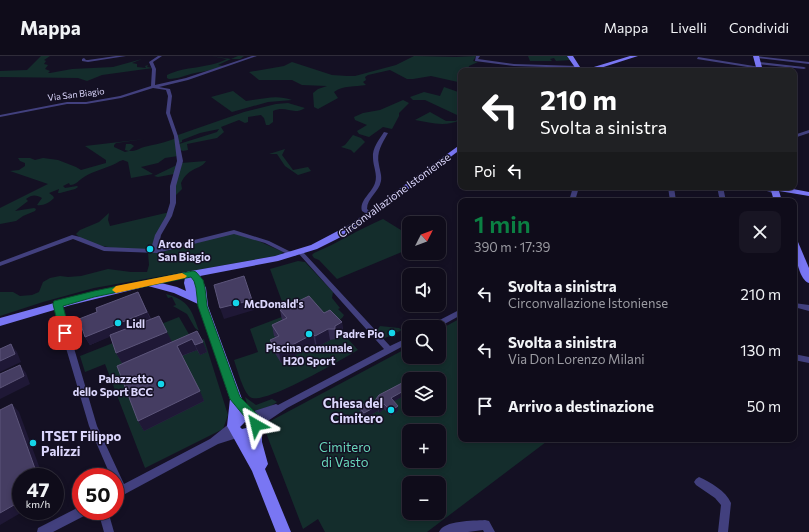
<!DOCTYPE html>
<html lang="it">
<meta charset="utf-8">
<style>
body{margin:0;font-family:Commissioner,sans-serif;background:#181523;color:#f1f3f6;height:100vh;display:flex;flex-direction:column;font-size:15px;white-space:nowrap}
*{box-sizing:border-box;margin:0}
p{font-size:13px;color:#9b9ba2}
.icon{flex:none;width:22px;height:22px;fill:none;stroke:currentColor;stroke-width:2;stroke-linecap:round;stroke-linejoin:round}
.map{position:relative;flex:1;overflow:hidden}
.panel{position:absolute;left:458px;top:142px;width:339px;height:244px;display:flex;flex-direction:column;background:#0f0c1a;border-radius:8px;box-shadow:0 2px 6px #0003,0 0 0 1px #2f2c39}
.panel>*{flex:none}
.top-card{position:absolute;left:458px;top:12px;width:339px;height:122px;border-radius:8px;box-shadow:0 2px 6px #0003,0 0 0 1px #2f2c39;background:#202124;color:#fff;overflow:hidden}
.needle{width:26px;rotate:48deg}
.tools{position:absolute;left:402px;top:160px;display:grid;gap:8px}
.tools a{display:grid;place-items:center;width:44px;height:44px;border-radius:8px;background:#0f0c1a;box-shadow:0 2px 6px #0003,0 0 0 1px #2f2c39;font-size:20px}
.speed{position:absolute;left:12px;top:412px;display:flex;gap:8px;font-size:20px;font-weight:700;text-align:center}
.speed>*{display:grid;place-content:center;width:52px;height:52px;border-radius:50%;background:#0f0c1a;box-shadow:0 2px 6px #0003,0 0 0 1px #2f2c39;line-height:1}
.speed small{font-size:10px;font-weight:400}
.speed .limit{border:6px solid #d22;background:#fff;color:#111}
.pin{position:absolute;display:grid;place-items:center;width:34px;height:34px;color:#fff;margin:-17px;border-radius:8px;box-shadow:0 2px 6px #0006}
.me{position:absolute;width:44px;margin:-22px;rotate:323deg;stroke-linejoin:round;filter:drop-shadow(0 0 3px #0008)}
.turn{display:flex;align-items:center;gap:14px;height:84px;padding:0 16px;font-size:18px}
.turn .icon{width:52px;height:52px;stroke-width:2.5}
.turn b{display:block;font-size:28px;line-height:34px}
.then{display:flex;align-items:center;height:38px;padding:0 16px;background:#0003;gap:8px;font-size:15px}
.round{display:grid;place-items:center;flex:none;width:42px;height:42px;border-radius:8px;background:#181523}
.headline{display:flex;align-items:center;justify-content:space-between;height:68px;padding:0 16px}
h1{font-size:24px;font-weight:600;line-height:30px;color:#0b8043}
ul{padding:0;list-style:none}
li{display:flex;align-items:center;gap:12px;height:56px;padding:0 16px}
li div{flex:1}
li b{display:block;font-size:15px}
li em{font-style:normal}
header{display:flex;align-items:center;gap:24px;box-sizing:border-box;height:56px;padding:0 20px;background:#0f0c1a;border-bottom:1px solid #2f2c39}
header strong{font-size:19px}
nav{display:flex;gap:22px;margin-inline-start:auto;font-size:14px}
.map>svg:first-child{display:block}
.green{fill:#142d2c;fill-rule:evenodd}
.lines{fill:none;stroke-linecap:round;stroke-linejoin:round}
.street{fill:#42407e;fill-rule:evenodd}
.secondary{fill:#7976f3;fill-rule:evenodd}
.wall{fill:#332b50}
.shaded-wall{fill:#1f1836}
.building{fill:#453d62;stroke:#5c557a}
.route{fill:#0b8043;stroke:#07532c}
.slow{fill:#f59e0b}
.poi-dot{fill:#14d5ea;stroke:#141023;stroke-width:1.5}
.labels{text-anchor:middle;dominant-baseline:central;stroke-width:3;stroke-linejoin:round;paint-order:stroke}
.far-street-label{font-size:9px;fill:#dbd6fc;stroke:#141023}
.street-label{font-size:11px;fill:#dbd6fc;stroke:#141023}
.poi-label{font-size:11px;font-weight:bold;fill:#dbd6fc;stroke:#141023;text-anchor:start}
.near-poi-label{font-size:13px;font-weight:bold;fill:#dbd6fc;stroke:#141023;text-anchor:end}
.near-park-label{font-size:13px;fill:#68d6ba;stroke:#141023}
</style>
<header>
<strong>Mappa</strong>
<nav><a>Mappa</a><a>Livelli</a><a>Condividi</a></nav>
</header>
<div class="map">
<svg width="809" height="476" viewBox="0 0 809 476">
<rect width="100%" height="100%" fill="#141023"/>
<g class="green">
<path d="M41,0H50L44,4L46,5L44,8L48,9L45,13L50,15L48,17H50L72,13L113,11L142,3L132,7L137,8V11L146,12L145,10L148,9L147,11L153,12L102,19L87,25L78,22L0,21V15L27,14Z"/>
<path d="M211,0L231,3L238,0H244L240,3H231L218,9L224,10C214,14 205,15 195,17C186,19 178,23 169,23L167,22V19C185,10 207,13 227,3Z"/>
<path d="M414,0L456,1L476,0L473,5L478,6L469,10L468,15H461V25L458,26L431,20L413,23H407L390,14L368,19L365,21L366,24L363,26L366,29C355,31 343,29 334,36L338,42L318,53L314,51L313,37L318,33L327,30L302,29L292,24H259L249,16L284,10L292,6L332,19L347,20H355L396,9Z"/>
<path d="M528,0H568L571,4L556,5L554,2L550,3L552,5H530Z"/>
<path d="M444,31L461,37V64C445,71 431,67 415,64L430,56L446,65H456L459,61L457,59L425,44H413L410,41L424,36L440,40Z"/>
<path d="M233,35L246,45C263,43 276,38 292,44L268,46L232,56L211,41Z"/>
<path d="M403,44L409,47L399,57V60L392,73L383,71L369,81L359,78L357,75L367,69L355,64L354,61L363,57L380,54Z"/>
<path d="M288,47L305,52C292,60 287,49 273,55V66L269,69H266L264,62L261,59L248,61V66L245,67L239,64L221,71L224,76L217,82L187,88L188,94L183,95L180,94L179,88L217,76L219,73L200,77L182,84V86L179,87L178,79L244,56L276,48Z"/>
<path d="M353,79L361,82L365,86L354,97L351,94L341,91L345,89Z"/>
<path d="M176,82L178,100L165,102L158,107L141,111L153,118L131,122L128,106L123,104L109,109L120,105C109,112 95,114 84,121C79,124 76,129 70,129L69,127L63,130L65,132L77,130L78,131L75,133L60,137H58L59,133L49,137L53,140L54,142C49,147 43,150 37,149L42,142C37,139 32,138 26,143L28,145L15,155L34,152L36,153L35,155L23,160L16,165L0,168V152L48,128L10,115L19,114L25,110V107L20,105L18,102H30L35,104L43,102L58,104L76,111L81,114L106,107V104L85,90L145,83L116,87L114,89V91L125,96L129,95L125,94L126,88H131L134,90L129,95C138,95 137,93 144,91C156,88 165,87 176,82Z"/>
<path d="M285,93L282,99L293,114L308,111L311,115L298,119L285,110L277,98H269Z"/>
<path d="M206,105C201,114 189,110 181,127L182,133L175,140L174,118L158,121L154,120L181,107Z"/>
<path d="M170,156L153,189L148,193C130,196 89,191 76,178L80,174L99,166L109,157L108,164L110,170Z"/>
<path d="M383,163L409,179V193L337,223L319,204L314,202L312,199L314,197C338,187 359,173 383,163Z"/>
<path d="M233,177L254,183L283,196L281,199L94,232L43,246L0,260V236H13L20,240L32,239L39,236L43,226L50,222L60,220L68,221L81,220L108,213L131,216H147L149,209L148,196H162Z"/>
<path d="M298,205L305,206L333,236L332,242L340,252L338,253L344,259C341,265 338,264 331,264L358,294C342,303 262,351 250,341C243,335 237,313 234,304L258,296L250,273L287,259L270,213Z"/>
<path d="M166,238C189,244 192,255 199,275L195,272L187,258L173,250L176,249L172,241L168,242Z"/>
<path d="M179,261L194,287L204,283L228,359L223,373L145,412L105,308L85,316L80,300Z"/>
<path d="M461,262V383H550L427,476H325L318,463L303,473L263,369L409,291V301H439V274ZM409,323H439V353H409ZM409,375H439V405H409ZM409,427H439V457H409Z"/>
<path d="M380,270L399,272L402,274L383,283L376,276Z"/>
<path d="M245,341L256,349L272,343L277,346L271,350L254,355L248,351Z"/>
</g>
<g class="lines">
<g class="street">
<path d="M116,0H126L88,6L82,5V3L84,2L86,4H88Z"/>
<path d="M158,0H162L153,6L156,13L155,29L186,22L252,0H257L188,24L159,31L170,33L172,40L170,57L178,80L183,105L176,130V147L172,160L161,179L158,193L234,174L269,185L295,198L296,199L295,200H291L265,187L234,178L157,197L104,195L73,183L0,210V206L72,179L80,181L105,191L151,193L155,179L166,160L170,147V130L177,105L174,80L166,57L168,40L166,34L153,32L121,42L86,48H67L0,61V59L67,46H86L120,40L151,30L152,13L149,6Z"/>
<path d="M476,0H480L478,3L514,8L578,10L580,11L578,12L514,10L475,5Z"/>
<path d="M756,0L809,6V8L757,2Z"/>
<path d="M698,1L760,11L762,12L760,13L697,3Z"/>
<path d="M759,6L804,11L806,12L804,13L758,8V6Z"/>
<path d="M809,74V77L794,82V79Z"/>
<path d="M384,76L388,77C382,88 376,96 379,109C380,115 382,120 381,125C379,136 367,142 367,153L373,158L370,160L362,155C359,144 372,137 375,127C378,119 373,110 373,102C372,92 379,84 384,76Z"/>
<path d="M573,131H579L575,145H569Z"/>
<path d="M668,131H674L676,145H670Z"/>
<path d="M717,131H723L726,145H720Z"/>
<path d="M756,131H765L778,136L775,138Z"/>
<path d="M301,195L303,196L390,290L409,281V287L287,352L256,373L253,372L252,369L253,366L261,361L251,364L248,363L247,360L248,357L276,348L278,349L384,293L299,198L298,197L299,196Z"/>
<path d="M54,246H60L61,248L97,370L124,428L210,383L230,367L233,366L236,367L237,370L233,375L237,374L240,375L242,378L240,381L218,388L125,438L115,443V421H111L89,370L53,248Z"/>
<path d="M794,247L809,249V255L794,251Z"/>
<path d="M461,253V259L439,271H429L430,269Z"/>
<path d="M794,298L809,301V307L794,304Z"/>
<path d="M699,421C710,426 726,435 731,447L728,476H718L721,449L715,442L696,429L694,426L696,423Z"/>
<path d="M81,450V455H87L86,459L53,476H37L38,472Z"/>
<path d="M98,455H108L114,476H104Z"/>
<path d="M485,464L489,465L495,476H484L483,474L468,476H439C444,464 473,465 485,464Z"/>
</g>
<g class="secondary">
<path d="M567,0H573L580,11L584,14L630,0H638L591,15L576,13Z"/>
<path d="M753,0H759L763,15H757Z"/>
<path d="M461,88V93L357,172L337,183L317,193L278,205L200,220L206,232L208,250L242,343L241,356L244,355L257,358L262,369V386L268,408L265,413L291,476H276L252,415L227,370L230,343L198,248L174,237L148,230L71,249L0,270V262L94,236L191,215L275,200L311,189L351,168ZM185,222L184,227L186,235L177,231L161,227ZM245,366L249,368L246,372L242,373L240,371Z"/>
<path d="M770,131H782L809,136V140L779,135L782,145H774Z"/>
<path d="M794,183L798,186L809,212V227C798,224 794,193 794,183Z"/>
</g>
</g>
<g class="wall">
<path d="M461,233V242L458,240V234Z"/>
<path d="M138,236L151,263L172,286L197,275L207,296L200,299L197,294L182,300L204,345L144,375L138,365L122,307L116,297L110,280L90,289L85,281L97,256Z"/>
<path d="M280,254L324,257L342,266L343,277L336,280V283L330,284L317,291L315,288L281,307L273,294L270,284L276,281L274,280L272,269L282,264Z"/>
<path d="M407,338L394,345L398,350V355L391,360L384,353L379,357L378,355L365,362L360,356L359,351Z"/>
</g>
<g class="shaded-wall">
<path d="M252,244L254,254L224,263L220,252Z"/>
<path d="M147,256L151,264L90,289L85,281Z"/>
<path d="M342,266L343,277L336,280V283L335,270Z"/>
<path d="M328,273L330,284L317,291L315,280Z"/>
<path d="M167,276L172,286L122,307L116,297Z"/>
<path d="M313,278L315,288L281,307L279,296Z"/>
<path d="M192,283L197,294L181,300L177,290Z"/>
<path d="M203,286L207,296L200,299L195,289Z"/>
<path d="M11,288L17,296L21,306L0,316V305Z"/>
<path d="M20,309L26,317L30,328L0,343V332Z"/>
<path d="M407,333V338L391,347V342Z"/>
<path d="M200,335L204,345L144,375L138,365Z"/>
<path d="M12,348L19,356L43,421H38Z"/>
<path d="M384,348V353L379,357L378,352Z"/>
<path d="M377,350L378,355L365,362L364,357Z"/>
<path d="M398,350V355L391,360V355Z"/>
<path d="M21,445V455H24L0,469V457Z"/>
</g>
<g class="building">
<path d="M244,220L252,244L220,252L214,229Z"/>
<path d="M138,236L147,256L85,281L79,263L97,256L96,252Z"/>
<path d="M309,240L324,257L330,254L342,266L335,270V273H328L315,280L313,278L279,296L270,284L279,280L272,269L287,262L280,254Z"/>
<path d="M159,260L167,276L116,297L110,279Z"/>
<path d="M197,275L203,286L195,289L192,283L177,290L200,335L138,365L117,310Z"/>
<path d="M11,288L15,298L0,305V293Z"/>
<path d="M20,309L24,320L0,332V318Z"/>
<path d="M402,327L407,333L391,342L398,350L391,355L384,348L378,352L377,350L364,357L359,351L371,344L373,347L379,339Z"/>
<path d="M12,348L38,421H21V445L0,457V354Z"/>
</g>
<path class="route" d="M193,215L196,216L203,224L205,232L207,250L240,341L259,360L261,369L260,372L256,374L252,372L249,366L230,343L198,250L196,232L194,225L191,221L94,241L63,250L70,277L68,279H61L60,277L53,248L54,245L94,235Z"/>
<path class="slow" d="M182,217L187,220L185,222L116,237L112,234L116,230Z"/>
<g class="poi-dot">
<circle cx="150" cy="193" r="4"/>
<circle cx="236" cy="247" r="4"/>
<circle cx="118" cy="267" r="4"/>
<circle cx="392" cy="277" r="4"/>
<circle cx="309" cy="278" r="4"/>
<circle cx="161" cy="328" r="4"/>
<circle cx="391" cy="354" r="4"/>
<circle cx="33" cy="387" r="4"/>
</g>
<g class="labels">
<g class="far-street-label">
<text transform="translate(76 38) rotate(-7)">Via San Biagio</text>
</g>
<g class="street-label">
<text transform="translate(394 139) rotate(-36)">Circonvallazione Istoniense</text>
</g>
<g class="poi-label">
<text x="158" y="187">Arco di<tspan x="158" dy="13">San Biagio</tspan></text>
<text x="244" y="247">McDonald's</text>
<text x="126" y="267">Lidl</text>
<text x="384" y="277" text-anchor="end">Padre Pio</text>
<text x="309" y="291" text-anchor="middle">Piscina comunale<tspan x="309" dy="13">H20 Sport</tspan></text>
<text x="153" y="322" text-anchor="end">Palazzetto<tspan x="153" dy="13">dello Sport BCC</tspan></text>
</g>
<g class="near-poi-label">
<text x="383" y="347">Chiesa del<tspan x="383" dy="15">Cimitero</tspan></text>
<text x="41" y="380" text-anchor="start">ITSET Filippo<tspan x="41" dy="15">Palizzi</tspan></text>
</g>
<g class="near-park-label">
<text x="345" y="391">Cimitero<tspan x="345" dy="15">di Vasto</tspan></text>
</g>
</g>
</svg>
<div class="tools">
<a><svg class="needle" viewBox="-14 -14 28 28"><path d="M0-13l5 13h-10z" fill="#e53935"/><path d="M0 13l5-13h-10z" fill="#9b9ba2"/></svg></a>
<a><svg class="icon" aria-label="sound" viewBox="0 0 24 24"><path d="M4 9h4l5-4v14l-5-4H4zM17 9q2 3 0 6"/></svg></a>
<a><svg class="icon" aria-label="search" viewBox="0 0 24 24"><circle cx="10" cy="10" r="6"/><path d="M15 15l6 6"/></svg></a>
<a><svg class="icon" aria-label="layers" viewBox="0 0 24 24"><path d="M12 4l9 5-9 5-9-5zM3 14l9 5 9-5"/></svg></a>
<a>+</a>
<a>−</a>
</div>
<div class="speed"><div>47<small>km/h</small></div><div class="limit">50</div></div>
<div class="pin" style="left:65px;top:277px;background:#d93025"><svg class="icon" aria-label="arrive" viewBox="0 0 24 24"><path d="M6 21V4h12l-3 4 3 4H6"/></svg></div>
<svg class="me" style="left:256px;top:369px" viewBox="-20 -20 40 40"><path d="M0-17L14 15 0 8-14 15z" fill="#0b8043" stroke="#fff" stroke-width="4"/></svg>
<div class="top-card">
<div class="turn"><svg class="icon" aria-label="left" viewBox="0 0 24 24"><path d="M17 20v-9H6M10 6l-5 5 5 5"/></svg><div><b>210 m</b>Svolta a sinistra</div></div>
<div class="then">Poi<svg class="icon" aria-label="left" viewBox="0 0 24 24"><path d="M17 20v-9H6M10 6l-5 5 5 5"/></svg></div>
</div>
<section class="panel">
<div class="headline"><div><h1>1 min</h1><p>390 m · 17:39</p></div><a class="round"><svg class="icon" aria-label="close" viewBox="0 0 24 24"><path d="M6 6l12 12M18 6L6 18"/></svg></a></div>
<ul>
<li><svg class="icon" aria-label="left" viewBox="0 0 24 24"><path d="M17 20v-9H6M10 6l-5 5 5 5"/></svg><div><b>Svolta a sinistra</b><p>Circonvallazione Istoniense</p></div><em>210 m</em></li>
<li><svg class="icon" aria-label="left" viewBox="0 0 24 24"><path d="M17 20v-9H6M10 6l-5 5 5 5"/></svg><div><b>Svolta a sinistra</b><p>Via Don Lorenzo Milani</p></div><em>130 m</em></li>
<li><svg class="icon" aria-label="arrive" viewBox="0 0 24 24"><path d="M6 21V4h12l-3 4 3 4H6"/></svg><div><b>Arrivo a destinazione</b></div><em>50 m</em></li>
</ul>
</section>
</div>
